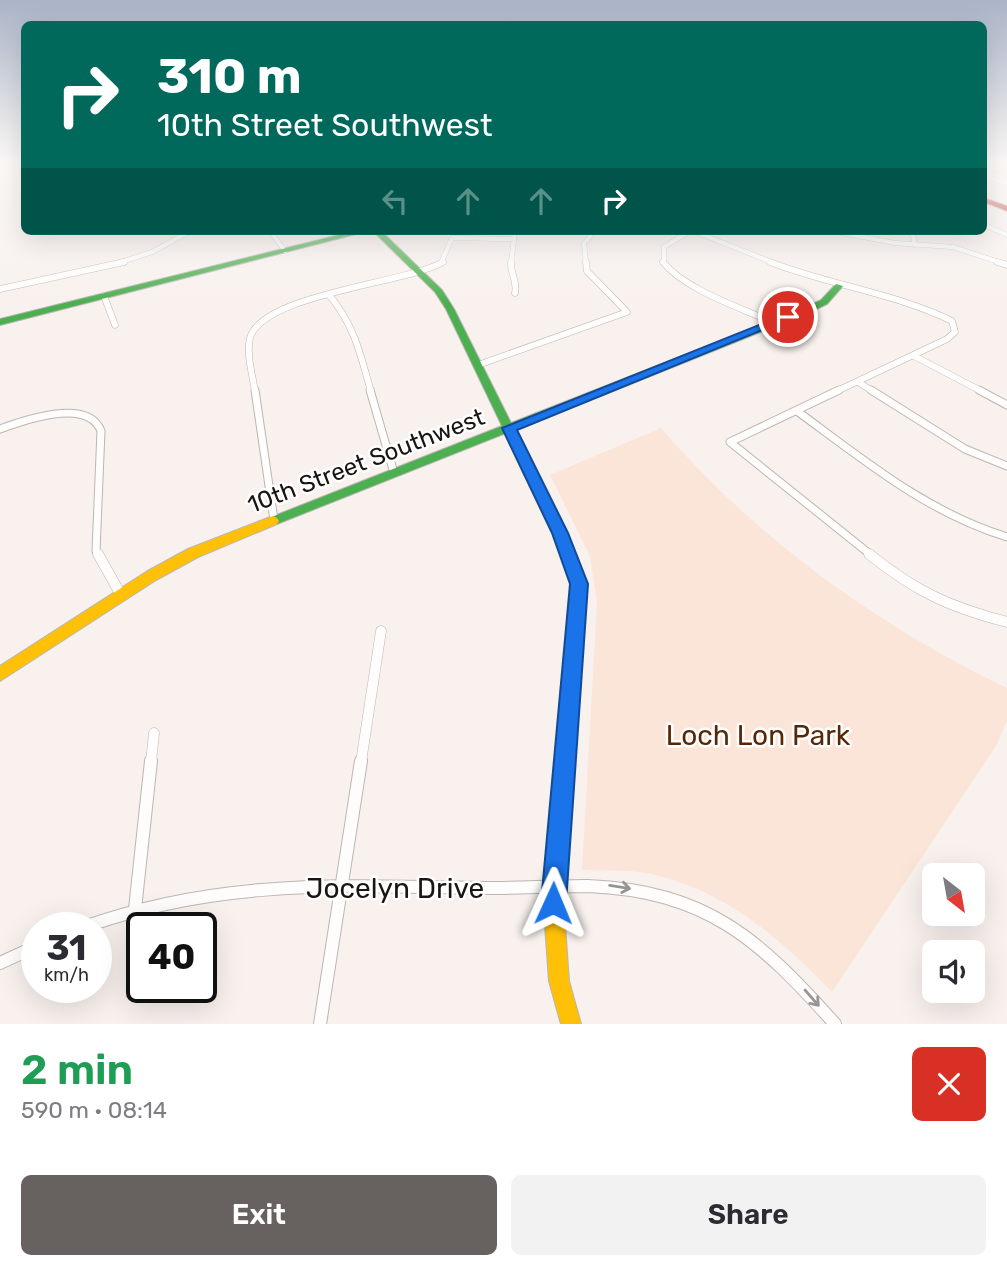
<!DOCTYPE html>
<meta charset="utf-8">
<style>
body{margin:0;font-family:Rubik,sans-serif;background:#f2f2f3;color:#2b2b33;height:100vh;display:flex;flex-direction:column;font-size:26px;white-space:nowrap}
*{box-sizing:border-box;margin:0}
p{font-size:23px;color:#7c7c81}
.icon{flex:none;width:38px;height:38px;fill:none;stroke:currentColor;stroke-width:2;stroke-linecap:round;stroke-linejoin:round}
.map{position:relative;height:1024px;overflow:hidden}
.panel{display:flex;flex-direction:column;background:#fff;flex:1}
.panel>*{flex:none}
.top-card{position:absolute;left:21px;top:21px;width:966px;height:214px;border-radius:10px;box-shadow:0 7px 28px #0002;background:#00695c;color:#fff;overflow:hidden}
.needle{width:46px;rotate:149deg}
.tools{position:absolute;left:922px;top:863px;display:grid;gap:14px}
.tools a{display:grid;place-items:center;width:63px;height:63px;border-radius:10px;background:#fff;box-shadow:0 7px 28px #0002;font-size:35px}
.speed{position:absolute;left:21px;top:912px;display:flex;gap:14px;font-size:35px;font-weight:700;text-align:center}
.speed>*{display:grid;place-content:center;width:91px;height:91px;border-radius:50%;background:#fff;box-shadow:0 7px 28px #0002;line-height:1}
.speed small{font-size:18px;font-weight:400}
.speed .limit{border:4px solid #111;border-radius:10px;background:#fff;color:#111}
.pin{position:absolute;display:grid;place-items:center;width:60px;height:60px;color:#fff;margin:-30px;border:4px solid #fff;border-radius:50%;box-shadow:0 2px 7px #0007}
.me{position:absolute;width:77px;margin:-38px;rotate:1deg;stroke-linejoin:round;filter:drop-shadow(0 0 5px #0008)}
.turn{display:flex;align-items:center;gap:24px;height:147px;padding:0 21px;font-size:32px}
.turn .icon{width:91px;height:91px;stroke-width:2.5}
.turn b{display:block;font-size:49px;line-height:60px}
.lanes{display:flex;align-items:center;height:66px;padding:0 21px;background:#0003;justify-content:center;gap:35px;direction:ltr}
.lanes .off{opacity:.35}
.round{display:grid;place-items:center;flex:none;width:74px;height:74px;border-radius:10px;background:#f2f2f3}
.overview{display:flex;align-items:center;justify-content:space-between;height:119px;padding:0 21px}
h1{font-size:42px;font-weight:600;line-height:52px;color:#1e9e55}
.primary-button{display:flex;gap:14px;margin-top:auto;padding:14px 21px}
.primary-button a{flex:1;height:80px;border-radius:10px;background:#676260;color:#fff;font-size:28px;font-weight:600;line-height:80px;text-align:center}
.primary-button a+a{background:#f2f2f3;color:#2b2b33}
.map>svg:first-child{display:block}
.green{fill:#fbe5d9}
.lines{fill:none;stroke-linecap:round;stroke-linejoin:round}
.street-far4-casing{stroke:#bab6b3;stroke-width:5}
.street-far3-casing{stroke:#bab6b3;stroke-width:7}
.street-far2-casing{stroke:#bab6b3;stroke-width:9}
.street-far1-casing{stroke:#bab6b3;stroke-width:11}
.street-casing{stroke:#bab6b3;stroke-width:14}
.fast-casing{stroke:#bab6b3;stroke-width:2}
.slow-casing{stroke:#bab6b3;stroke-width:2}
.jam-casing{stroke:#bab6b3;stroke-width:2}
.street-far4{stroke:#fefdfc;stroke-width:4.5}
.street-far3{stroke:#fefdfc;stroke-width:6}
.street-far2{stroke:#fefdfc;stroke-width:7}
.street-far1{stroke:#fefdfc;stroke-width:10}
.street{stroke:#fefdfc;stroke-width:12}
.fast{fill:#4caf50;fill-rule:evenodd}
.slow{fill:#ffc107;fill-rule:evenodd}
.jam{fill:#c62828;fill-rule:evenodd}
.oneway{stroke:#979593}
.route{fill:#1a73e8;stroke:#114b97;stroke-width:2}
.labels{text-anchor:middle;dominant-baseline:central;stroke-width:5;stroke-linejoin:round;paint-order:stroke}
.street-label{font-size:24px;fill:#191513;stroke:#fff}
.near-park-label{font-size:28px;fill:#582706;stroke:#fff}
.near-street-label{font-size:28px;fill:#191513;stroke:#fff}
</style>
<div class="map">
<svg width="1007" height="1024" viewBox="0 0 1007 1024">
<rect width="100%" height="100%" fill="#f8f1ee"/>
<path class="green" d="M661,428C757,539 875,624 1007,688V721L996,746L832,992C780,938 726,891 651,874C629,869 604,871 582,870L597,602L590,556L550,475Z"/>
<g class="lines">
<g class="street-far4-casing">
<g id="street-far4">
<path d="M0,162L4,161"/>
<path d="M984,172L998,175L1007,182"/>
<path d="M984,176L1007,184"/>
<path d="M984,225L1007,235"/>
<path d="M270,231L285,251"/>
<path d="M693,231L774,263"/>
<path d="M832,231L895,243L953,247L1002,263"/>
<path d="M912,231L915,245"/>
<path d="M118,263L152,252L191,231"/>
<path d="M441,263L452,238L514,239"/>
<path d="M511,263L515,231"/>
<path d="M586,263L584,244L594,231"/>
<path d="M664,263V247L690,231"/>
</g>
</g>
<g class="street-far3-casing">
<g id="street-far3">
<path d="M511,262C510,273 518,282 515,293"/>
<path d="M663,262C685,290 742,308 774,323"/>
<path d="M770,262C829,285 894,293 952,321L955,332L947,339L835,392"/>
<path d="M997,262L1007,265"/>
<path d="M0,289L124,262"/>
<path d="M329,295C354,324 361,356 371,392"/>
<path d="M104,296L115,325"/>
<path d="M914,356L983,392"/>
<path d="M478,365L627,312L587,271L586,262"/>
<path d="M858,382L874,392"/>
<path d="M255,392C253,376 246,355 250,338C262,294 407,283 443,262"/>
</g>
</g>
<g class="street-far2-casing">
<g id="street-far2">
<path d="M255,390L274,520"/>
<path d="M370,390L394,473"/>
<path d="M839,390L730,442L871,555"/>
<path d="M871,390L965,449L1007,466"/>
<path d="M979,390L1007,405"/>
<path d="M797,411C864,460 926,512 1007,537"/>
<path d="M0,429C24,420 88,397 101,431L96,551L99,555"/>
</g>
</g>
<g class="street-far1-casing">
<g id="street-far1">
<path d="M98,554L121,595"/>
<path d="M869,554C915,591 949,607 1007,622"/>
<path d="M151,762L154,733"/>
<path d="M361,762L381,631"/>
</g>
</g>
<g class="street-casing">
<g id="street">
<path d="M135,909L151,761"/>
<path d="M81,928C221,878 341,886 486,888C520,888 554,886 588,886C707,891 759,939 835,1024"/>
<path d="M0,963L37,946"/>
<path d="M320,1024L361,761"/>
</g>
</g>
<g class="fast-casing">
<g id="fast">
<path d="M355,231H368L0,325V319Z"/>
<path d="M373,231H381L442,290L454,309L511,423L800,310L821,300L836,284L843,286L827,304L806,314L515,430L566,533L586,584L561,888L565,925L562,932L555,935L548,932L545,925L543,888L572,584L554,533L506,433L277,524H269L267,521L269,518L502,426L446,309L435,292Z"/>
</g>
</g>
<g class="slow-casing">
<g id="slow">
<path d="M273,516L277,518L279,521L277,524L198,557L156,580L0,681V666L146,572L188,549Z"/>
<path d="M555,915L562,918L565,925L569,981L581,1024H561L549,981L545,925L548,918Z"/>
</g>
</g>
<g class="jam-casing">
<path id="jam" d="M984,198L1007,206V211L984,202Z"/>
</g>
<use href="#street-far4" class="street-far4"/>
<use href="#street-far3" class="street-far3"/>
<use href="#street-far2" class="street-far2"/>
<use href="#street-far1" class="street-far1"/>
<use href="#street" class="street"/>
<use href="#fast" class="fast"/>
<use href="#slow" class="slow"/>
<use href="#jam" class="jam"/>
</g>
<defs><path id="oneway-shaft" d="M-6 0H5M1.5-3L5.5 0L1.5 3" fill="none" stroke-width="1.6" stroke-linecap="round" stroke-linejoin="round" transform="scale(1.75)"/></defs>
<g class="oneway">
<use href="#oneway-shaft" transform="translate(620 887) rotate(9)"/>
<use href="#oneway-shaft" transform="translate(812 998) rotate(49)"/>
</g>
<linearGradient id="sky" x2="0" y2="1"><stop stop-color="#aab4c7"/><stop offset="0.53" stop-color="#fcf9f7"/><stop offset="1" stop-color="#fcf9f7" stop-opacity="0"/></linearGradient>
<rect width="1007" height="304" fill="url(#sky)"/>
<path class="route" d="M784,315L794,317L517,430L568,533L588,584L566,903L562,911L553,915L545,911L541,903L570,584L552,533L502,428Z"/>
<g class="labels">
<g class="street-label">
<text transform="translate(366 461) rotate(-21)">10th Street Southwest</text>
</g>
<g class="near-park-label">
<text x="758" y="735">Loch Lon Park</text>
</g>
<g class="near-street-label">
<text x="395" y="888">Jocelyn Drive</text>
</g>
</g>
</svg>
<div class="tools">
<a><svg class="needle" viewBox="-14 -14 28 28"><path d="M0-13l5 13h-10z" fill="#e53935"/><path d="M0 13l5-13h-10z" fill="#7c7c81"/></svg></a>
<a><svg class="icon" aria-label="sound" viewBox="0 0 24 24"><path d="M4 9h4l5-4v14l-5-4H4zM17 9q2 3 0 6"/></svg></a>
</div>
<div class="speed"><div>31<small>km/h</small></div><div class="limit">40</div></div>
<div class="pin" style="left:788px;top:317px;background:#d93025"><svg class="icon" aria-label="arrive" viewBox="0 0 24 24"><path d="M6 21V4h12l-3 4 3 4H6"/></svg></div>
<svg class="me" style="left:553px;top:903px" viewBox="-20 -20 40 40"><path d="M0-17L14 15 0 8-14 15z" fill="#1a73e8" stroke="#fff" stroke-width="4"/></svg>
<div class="top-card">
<div class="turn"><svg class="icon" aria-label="right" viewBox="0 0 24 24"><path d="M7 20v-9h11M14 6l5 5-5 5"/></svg><div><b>310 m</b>10th Street Southwest</div></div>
<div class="lanes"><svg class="icon off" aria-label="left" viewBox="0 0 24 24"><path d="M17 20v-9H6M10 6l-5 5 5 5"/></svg><svg class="icon off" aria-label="ahead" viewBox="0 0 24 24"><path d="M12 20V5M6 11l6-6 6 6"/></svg><svg class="icon off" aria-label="ahead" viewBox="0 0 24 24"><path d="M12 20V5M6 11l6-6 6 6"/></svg><svg class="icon" aria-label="right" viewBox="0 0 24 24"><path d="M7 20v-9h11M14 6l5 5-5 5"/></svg></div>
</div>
</div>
<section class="panel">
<div class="overview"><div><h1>2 min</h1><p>590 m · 08:14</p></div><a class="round" style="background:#d93025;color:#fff"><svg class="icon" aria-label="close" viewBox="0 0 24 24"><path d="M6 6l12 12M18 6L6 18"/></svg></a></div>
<div class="primary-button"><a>Exit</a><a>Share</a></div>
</section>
